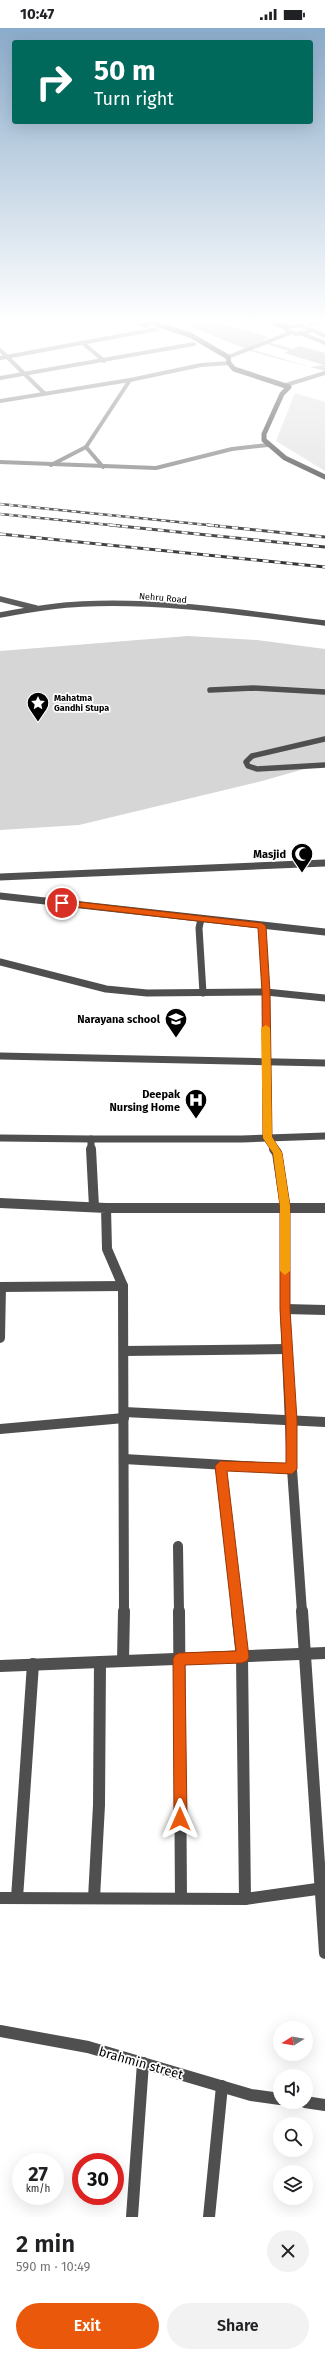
<!DOCTYPE html>
<meta charset="utf-8">
<style>
body{margin:0;font-family:"Fira Sans",sans-serif;background:#f2f2f2;color:#202124;height:100vh;display:flex;flex-direction:column;font-size:15px;white-space:nowrap}
*{box-sizing:border-box;margin:0}
p{font-size:13px;color:#757577}
.icon{flex:none;width:22px;height:22px;fill:none;stroke:currentColor;stroke-width:2;stroke-linecap:round;stroke-linejoin:round}
.map{position:relative;height:2189px;overflow:hidden}
.sheet{display:flex;flex-direction:column;background:#fff;flex:1}
.sheet>*{flex:none}
.banner{position:absolute;left:12px;top:12px;width:301px;height:84px;border-radius:4px;box-shadow:0 4px 16px #0002;background:#00695c;color:#fff;overflow:hidden}
.needle{width:26px;rotate:259deg}
.tools{position:absolute;left:273px;top:1993px;display:grid;gap:8px}
.tools a{display:grid;place-items:center;width:40px;height:40px;border-radius:50%;background:#fff;box-shadow:0 4px 16px #0002;font-size:20px}
.speed{position:absolute;left:12px;top:2125px;display:flex;gap:8px;font-size:20px;font-weight:700;text-align:center}
.speed>*{display:grid;place-content:center;width:52px;height:52px;border-radius:50%;background:#fff;box-shadow:0 4px 16px #0002;line-height:1}
.speed small{font-size:10px;font-weight:400}
.speed .limit{border:6px solid #d22;background:#fff;color:#111}
.pin{position:absolute;display:grid;place-items:center;width:34px;height:34px;color:#fff;margin:-17px;border:2px solid #fff;border-radius:50%;box-shadow:0 1px 4px #0007}
.me{position:absolute;width:44px;margin:-22px;rotate:0deg;stroke-linejoin:round;filter:drop-shadow(0 0 3px #0008)}
.turn{display:flex;align-items:center;gap:14px;height:84px;padding:0 16px;font-size:18px}
.turn .icon{width:52px;height:52px;stroke-width:2.5}
.turn b{display:block;font-size:28px;line-height:34px}
.round{display:grid;place-items:center;flex:none;width:42px;height:42px;border-radius:21px;background:#f2f2f2}
.headline{display:flex;align-items:center;justify-content:space-between;height:68px;padding:0 16px}
h1{font-size:24px;font-weight:600;line-height:30px}
.cta{display:flex;gap:8px;margin-top:auto;padding:8px 16px}
.cta a{flex:1;height:46px;border-radius:24px;background:#ea580c;color:#fff;font-size:16px;font-weight:600;line-height:46px;text-align:center}
.cta a+a{background:#f2f2f2;color:#202124}
.status{display:flex;justify-content:space-between;align-items:center;height:28px;padding:0 20px;background:#fff;direction:ltr}
.status svg{height:11px;fill:currentColor}
.map>svg:first-child{display:block}
.green{fill:#d6d6d6}
.water{fill:#9d9d9d}
.lines{fill:none;stroke-linecap:round;stroke-linejoin:round}
.canal{fill:#9d9d9d;fill-rule:evenodd}
.minor-far4{stroke:#4f4f4f;stroke-width:4}
.minor-far3{stroke:#4f4f4f;stroke-width:5.5}
.minor-far2{stroke:#4f4f4f;stroke-width:7}
.minor-far1{stroke:#4f4f4f;stroke-width:10}
.minor{stroke:#4f4f4f;stroke-width:12}
.tertiary-far2{stroke:#4f4f4f;stroke-width:4}
.tertiary-far1{stroke:#4f4f4f;stroke-width:5.5}
.tertiary{stroke:#4f4f4f;stroke-width:7}
.primary{stroke:#000;stroke-width:5}
.rail-far1-casing{stroke:#000;stroke-width:2.5}
.rail-casing{stroke:#000;stroke-width:3}
.rail-far1{stroke:#fff;stroke-width:1.5;stroke-dasharray:4.5;stroke-linecap:butt}
.rail{stroke:#fff;stroke-width:2;stroke-dasharray:6;stroke-linecap:butt}
.route{fill:#ea580c;stroke:#983908}
.slow{fill:#f59e0b}
.labels{text-anchor:middle;dominant-baseline:central;stroke-width:3.5;stroke-linejoin:round;paint-order:stroke}
.far-street-label{font-size:9px;fill:#000;stroke:#fff}
.far-poi-label{font-size:9px;font-weight:bold;fill:#000;stroke:#fff;text-anchor:start}
.poi-label{font-size:11px;font-weight:bold;fill:#000;stroke:#fff;text-anchor:end}
.near-street-label{font-size:13px;fill:#000;stroke:#fff}
</style>
<div class="status"><b>10:47</b><svg viewBox="0 0 49 12"><path d="M0 12V9h3v3zM5 12V6h3v6zM10 12V3h3v9zM15 12V0h3v12zM26 1h20v11H26zM47 4h2v5h-2z"/></svg></div>
<div class="map">
<svg width="325" height="2189" viewBox="0 0 325 2189">
<rect width="100%" height="100%" fill="#fff"/>
<g class="green">
<path d="M295,365L325,374V443L276,413Z"/>
<path d="M188,608L257,612L325,621V735L262,753L79,797L0,802V623Z"/>
</g>
<path class="water" d="M172,291H208L269,309L247,320L310,339L324,337L284,325L300,318L325,325V343L253,324Z"/>
<g class="lines">
<path class="canal" d="M240,306L325,330V334L240,308Z"/>
<g class="minor-far4">
<path d="M83,315L104,333"/>
<path d="M0,322L44,365"/>
<path d="M0,330L157,301"/>
<path d="M0,350L194,316"/>
<path d="M0,373L130,352"/>
</g>
<g class="minor-far3">
<path d="M0,571L36,580"/>
<path d="M210,662L253,660L325,664"/>
<path d="M325,711L252,728L246,734L248,738L257,741L325,737"/>
</g>
<g class="minor-far2">
<path d="M0,849L325,835"/>
<path d="M201,891L199,900L203,965"/>
<path d="M262,898L266,964L267,1110L275,1122"/>
<path d="M0,934L106,961L147,965L266,964L325,970"/>
<path d="M0,1028L325,1035"/>
<path d="M0,1110L91,1111V1122"/>
<path d="M91,1111H242L325,1108"/>
</g>
<g class="minor-far1">
<path d="M91,1121L94,1179"/>
<path d="M274,1121L277,1125L285,1178V1281L292,1441L302,1584"/>
<path d="M0,1175L106,1180L107,1221L123,1258L124,1584"/>
<path d="M106,1180H325"/>
<path d="M0,1259L123,1258"/>
<path d="M285,1281L325,1282"/>
<path d="M0,1310L1,1259"/>
<path d="M124,1323L287,1321"/>
<path d="M124,1384L325,1394"/>
<path d="M0,1401L124,1390"/>
<path d="M124,1431L292,1441"/>
<path d="M220,1438L237,1584"/>
<path d="M178,1518L179,1584"/>
</g>
<g class="minor">
<path d="M179,1583L181,1870"/>
<path d="M237,1583L242,1629L245,1871"/>
<path d="M302,1583L325,1925"/>
<path d="M123,1633L124,1583"/>
<path d="M0,1638L325,1625"/>
<path d="M0,1870L245,1871L324,1860"/>
<path d="M17,1870L33,1636"/>
<path d="M94,1870L99,1777L100,1634"/>
<path d="M0,2003L88,2019L251,2067L280,2071"/>
<path d="M305,2074L325,2077"/>
<path d="M132,2189L143,2035"/>
<path d="M209,2189L222,2058"/>
</g>
<g class="tertiary-far2">
<path d="M309,296L325,293"/>
<path d="M310,303L296,306L285,301C299,292 311,302 325,308"/>
<path d="M302,306L325,315"/>
<path d="M228,329L290,305"/>
<path d="M286,357L325,345"/>
<path d="M86,419L103,439"/>
<path d="M0,434L156,440L232,421L268,417"/>
<path d="M51,437L86,419L130,352L201,337L229,335"/>
</g>
<path class="tertiary-far1" d="M0,587C27,582 54,577 82,576C163,572 244,585 325,595"/>
<path class="tertiary" d="M0,868L325,904"/>
<g class="primary">
<path d="M125,291L146,297"/>
<path d="M141,291L190,307L228,329L229,335L234,341L289,359L282,366L264,406V412L285,430L325,449"/>
<path d="M262,291L287,299"/>
</g>
<g class="rail-far1-casing">
<g id="rail-far1">
<path d="M0,476L218,498"/>
<path d="M0,486L120,498"/>
</g>
</g>
<g class="rail-casing">
<g id="rail">
<path d="M110,497L325,519"/>
<path d="M208,497L325,509"/>
<path d="M0,506L325,539"/>
</g>
</g>
<use href="#rail-far1" class="rail-far1"/>
<use href="#rail" class="rail"/>
</g>
<linearGradient id="sky" x2="0" y2="1"><stop stop-color="#8aabca"/><stop offset="0.49" stop-color="#fff"/><stop offset="1" stop-color="#fff" stop-opacity="0"/></linearGradient>
<rect width="325" height="598" fill="url(#sky)"/>
<path class="route" d="M62,872L262,895L266,898L270,964L272,1109L282,1125L290,1178V1281L297,1392V1441L292,1446L227,1443L249,1629L247,1633L242,1635L185,1637L187,1791L185,1795L180,1797L176,1795L174,1791L173,1631L175,1627L179,1625L236,1623L215,1438L220,1433L286,1435V1392L280,1281V1178L273,1125L263,1110L262,964L258,900L59,877V873Z"/>
<path class="slow" d="M266,997L270,1000L272,1109L282,1125L290,1178V1243L285,1247L280,1243V1178L273,1125L263,1110L261,1000Z"/>
<defs>
<g id="sight-pin" transform="scale(1.15)"><path d="M0 17L-7.5 6A9.5 9.5 0 1 1 7.5 6Z" fill="#000" stroke="#fff"/><path d="M0-6L1.8-2.2L6-1.7L2.9 1.2L3.7 5.4L0 3.3L-3.7 5.4L-2.9 1.2L-6-1.7L-1.8-2.2Z" fill="#fff"/></g>
<g id="mosque-pin" transform="scale(1.15)"><path d="M0 17L-7.5 6A9.5 9.5 0 1 1 7.5 6Z" fill="#000" stroke="#fff"/><path d="M3.5-4.9A6 6 0 1 0 3.5 4.9A5 5 0 1 1 3.5-4.9Z" fill="#fff"/></g>
<g id="school-pin" transform="scale(1.15)"><path d="M0 17L-7.5 6A9.5 9.5 0 1 1 7.5 6Z" fill="#000" stroke="#fff"/><path d="M0-5L7-2L0 1L-7-2ZM-4 1L0 2.5L4 1V4Q0 6-4 4Z" fill="#fff"/></g>
<g id="hospital-pin" transform="scale(1.15)"><path d="M0 17L-7.5 6A9.5 9.5 0 1 1 7.5 6Z" fill="#000" stroke="#fff"/><path d="M-5-5h3v3.5h4V-5h3V5h-3V1.5h-4V5h-3Z" fill="#fff"/></g>
</defs>
<g fill-rule="evenodd">
<use href="#sight-pin" x="38" y="675"/>
<use href="#mosque-pin" x="302" y="826"/>
<use href="#school-pin" x="176" y="991"/>
<use href="#hospital-pin" x="196" y="1072"/>
</g>
<g class="labels">
<g class="far-street-label">
<text transform="translate(163 570) rotate(5)">Nehru Road</text>
</g>
<g class="far-poi-label">
<text x="54" y="670">Mahatma<tspan x="54" dy="10">Gandhi Stupa</tspan></text>
</g>
<g class="poi-label">
<text x="286" y="826">Masjid</text>
<text x="160" y="991">Narayana school</text>
<text x="180" y="1066">Deepak<tspan x="180" dy="13">Nursing Home</tspan></text>
</g>
<g class="near-street-label">
<text transform="translate(141 2035) rotate(16)">brahmin street</text>
</g>
</g>
</svg>
<div class="tools">
<a><svg class="needle" viewBox="-14 -14 28 28"><path d="M0-13l5 13h-10z" fill="#e53935"/><path d="M0 13l5-13h-10z" fill="#757577"/></svg></a>
<a><svg class="icon" aria-label="sound" viewBox="0 0 24 24"><path d="M4 9h4l5-4v14l-5-4H4zM17 9q2 3 0 6"/></svg></a>
<a><svg class="icon" aria-label="search" viewBox="0 0 24 24"><circle cx="10" cy="10" r="6"/><path d="M15 15l6 6"/></svg></a>
<a><svg class="icon" aria-label="layers" viewBox="0 0 24 24"><path d="M12 4l9 5-9 5-9-5zM3 14l9 5 9-5"/></svg></a>
</div>
<div class="speed"><div>27<small>km/h</small></div><div class="limit">30</div></div>
<div class="pin" style="left:62px;top:875px;background:#d93025"><svg class="icon" aria-label="arrive" viewBox="0 0 24 24"><path d="M6 21V4h12l-3 4 3 4H6"/></svg></div>
<svg class="me" style="left:180px;top:1791px" viewBox="-20 -20 40 40"><path d="M0-17L14 15 0 8-14 15z" fill="#ea580c" stroke="#fff" stroke-width="4"/></svg>
<div class="banner">
<div class="turn"><svg class="icon" aria-label="right" viewBox="0 0 24 24"><path d="M7 20v-9h11M14 6l5 5-5 5"/></svg><div><b>50 m</b>Turn right</div></div>
</div>
</div>
<section class="sheet">
<div class="headline"><div><h1>2 min</h1><p>590 m · 10:49</p></div><a class="round"><svg class="icon" aria-label="close" viewBox="0 0 24 24"><path d="M6 6l12 12M18 6L6 18"/></svg></a></div>
<div class="cta"><a>Exit</a><a>Share</a></div>
</section>
